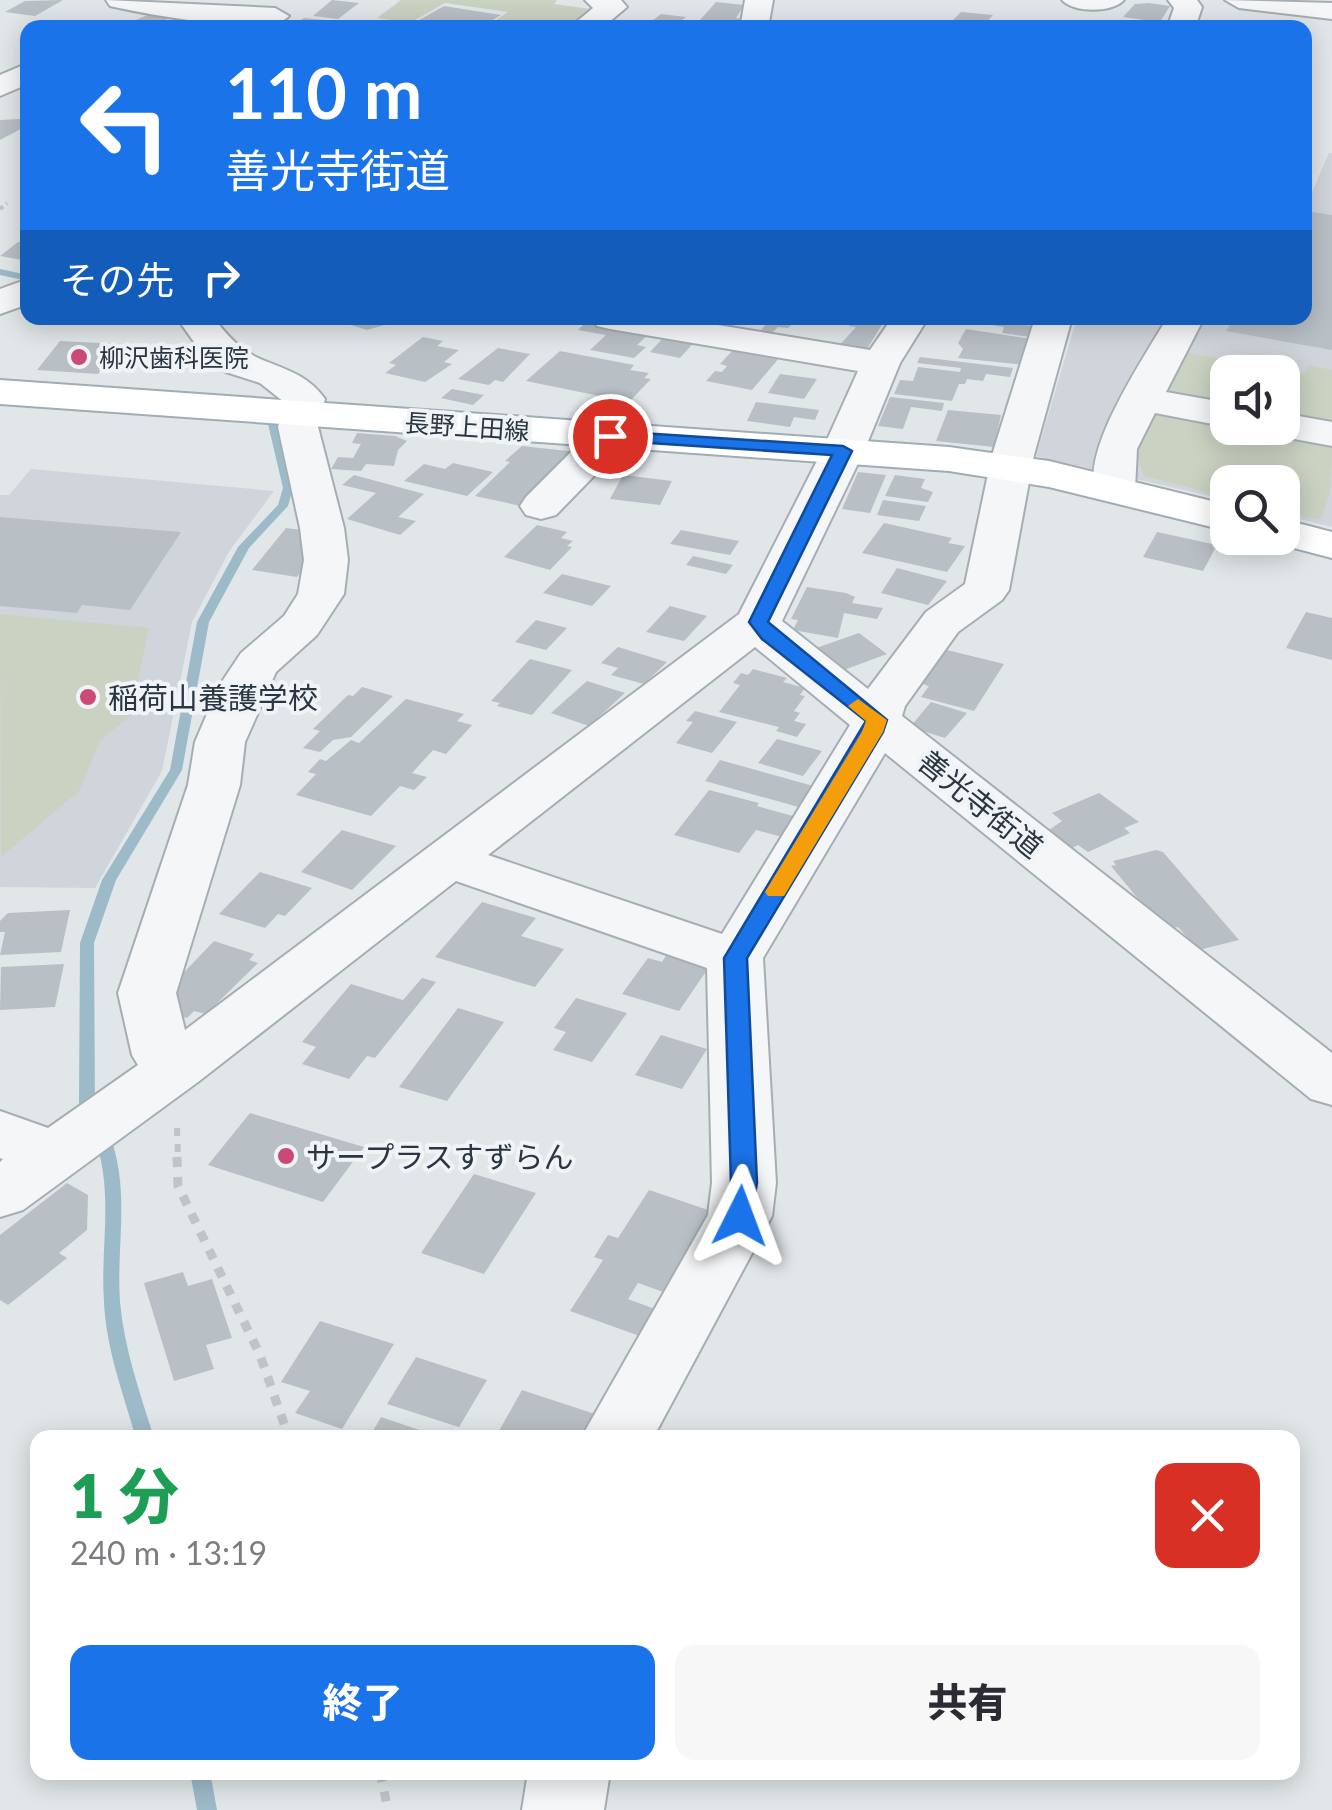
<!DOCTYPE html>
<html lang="ja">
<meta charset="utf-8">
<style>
body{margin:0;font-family:Lato,"Noto Sans JP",sans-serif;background:#f7f7f7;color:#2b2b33;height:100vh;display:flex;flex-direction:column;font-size:38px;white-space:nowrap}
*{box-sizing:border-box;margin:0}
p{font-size:32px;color:#7c7c81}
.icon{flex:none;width:55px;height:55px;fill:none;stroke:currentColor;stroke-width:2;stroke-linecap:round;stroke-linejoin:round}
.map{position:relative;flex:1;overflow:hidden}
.side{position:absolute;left:30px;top:1430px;width:1270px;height:350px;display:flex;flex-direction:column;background:#fff;border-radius:20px;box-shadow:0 5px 25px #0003}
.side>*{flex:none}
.hud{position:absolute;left:20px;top:20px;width:1292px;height:305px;border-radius:20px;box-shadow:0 5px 25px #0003;background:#1a73e8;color:#fff;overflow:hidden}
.tools{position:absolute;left:1210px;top:355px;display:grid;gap:20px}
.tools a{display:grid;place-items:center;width:90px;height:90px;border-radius:20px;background:#fff;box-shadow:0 5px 25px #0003;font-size:50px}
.pin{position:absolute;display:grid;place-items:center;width:85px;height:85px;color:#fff;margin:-42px;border:5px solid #fff;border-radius:50%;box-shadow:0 2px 10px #0007}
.me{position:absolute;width:110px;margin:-55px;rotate:3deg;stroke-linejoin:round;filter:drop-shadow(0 0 8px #0008)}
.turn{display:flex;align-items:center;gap:35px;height:210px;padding:0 40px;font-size:45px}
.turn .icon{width:130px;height:130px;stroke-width:2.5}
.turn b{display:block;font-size:70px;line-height:85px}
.then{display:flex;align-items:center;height:95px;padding:0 40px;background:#0003;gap:20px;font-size:38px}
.round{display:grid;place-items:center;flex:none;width:105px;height:105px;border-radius:20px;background:#f7f7f7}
.head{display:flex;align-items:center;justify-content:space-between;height:170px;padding:0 40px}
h1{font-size:60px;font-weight:800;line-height:75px;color:#1e9e55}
.action{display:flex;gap:20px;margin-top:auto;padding:20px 40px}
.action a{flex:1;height:115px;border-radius:20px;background:#1a73e8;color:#fff;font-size:40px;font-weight:800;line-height:115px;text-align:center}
.action a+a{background:#f7f7f7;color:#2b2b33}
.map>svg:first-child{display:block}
.built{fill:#cfd5db;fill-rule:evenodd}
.green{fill:#cad3c2}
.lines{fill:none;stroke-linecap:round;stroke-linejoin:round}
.stream{fill:#9dbac9;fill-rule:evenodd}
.building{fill:#b8c0c6}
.minor-casing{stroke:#a6aeb3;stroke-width:4}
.major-casing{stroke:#a0adb5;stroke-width:4}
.path-far2{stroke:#bfc4c8;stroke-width:4;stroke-dasharray:4 4;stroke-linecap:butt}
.path-far1{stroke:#bfc4c8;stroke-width:6;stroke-dasharray:8 8;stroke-linecap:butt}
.path{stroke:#bfc4c8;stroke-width:9;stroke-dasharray:10 10;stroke-linecap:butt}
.minor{fill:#f4f6f8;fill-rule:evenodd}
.major{fill:#fff;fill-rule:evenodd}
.route{fill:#1a73e8;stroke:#114b97;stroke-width:2.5}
.slow{fill:#f59e0b}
.poi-dot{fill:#cb4976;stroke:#f0f4f7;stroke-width:4}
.labels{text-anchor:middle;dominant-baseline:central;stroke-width:8;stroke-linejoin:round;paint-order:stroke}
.far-poi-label{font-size:25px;fill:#2a3641;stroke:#f0f4f7;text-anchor:start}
.far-street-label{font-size:25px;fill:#2a3641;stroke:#f0f4f7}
.poi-label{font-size:30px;fill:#2a3641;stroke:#f0f4f7;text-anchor:start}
.street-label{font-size:30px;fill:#2a3641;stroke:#f0f4f7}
</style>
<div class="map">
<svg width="1332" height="1810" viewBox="0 0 1332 1810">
<rect width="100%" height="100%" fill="#e1e6e9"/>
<g class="built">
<path d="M1329,153H1332V527L1283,515L1282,482H1228L1227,500L1036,456L1077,318H1305V191L1312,192ZM1228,372H1282V428H1228Z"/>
<path d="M31,469L274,491L230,550L192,622L162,771L95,888L0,887V495H9Z"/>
</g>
<g class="green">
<path d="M401,0H557L554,4L598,10L570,28L495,21L508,12L445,3L410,23L377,18Z"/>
<path d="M1183,352L1304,374L1309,365L1332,370V424L1283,415L1282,372H1228L1227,405L1167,394L1164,391Z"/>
<path d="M1161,412L1227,424L1228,428L1332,444C1332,469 1332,501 1319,520L1283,511L1282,482H1228L1227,497L1144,476L1135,452L1152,416Z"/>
<path d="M0,614L149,628L130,716L100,741L79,791L1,857Z"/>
</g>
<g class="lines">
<g class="stream">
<path d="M0,269L28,275V281L0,275Z"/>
<path d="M273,421L278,424L293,488L288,506L249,548L209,622L182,770L116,880L94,943L95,1106L99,1114L96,1118H86L79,1106L80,943L102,880L170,770L197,622L238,547L278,505L283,488L268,424Z"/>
<path d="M101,1128L106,1129L109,1133C131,1191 116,1243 120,1302C124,1348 140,1393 154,1438H136C123,1393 106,1348 104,1302C100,1243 115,1191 93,1133L96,1129Z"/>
<path d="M190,1772H210L217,1810H197Z"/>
</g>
</g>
<g class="building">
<path d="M63,0L35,16L5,12L25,1Z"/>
<path d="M332,0L359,3L338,19L313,16Z"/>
<path d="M716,2L744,5L736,18L742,19L738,24L700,20Z"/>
<path d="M1149,3L1170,6L1160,22L1123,17L1135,4Z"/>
<path d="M444,6L501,15L488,23L503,28H428L414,23Z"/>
<path d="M961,12L993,15L984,25L952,21Z"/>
<path d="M152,13L173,15L157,26L129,23Z"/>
<path d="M661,14L686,17L673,28H643Z"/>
<path d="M304,18L335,21L329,28H288Z"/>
<path d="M19,119L28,121V125L0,140V120Z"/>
<path d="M1305,211L1332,215V350L1226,331L1234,318H1305Z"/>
<path d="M18,242L28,244V261L0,256Z"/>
<path d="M328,318H409L367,330Z"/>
<path d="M762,318H798L788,328L778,327L772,333L761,330L767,323L758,322Z"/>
<path d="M854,318H886L864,354L837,348L856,327L849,326Z"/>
<path d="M993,320L1033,326L1029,337L1002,333L1004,327L991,325Z"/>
<path d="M587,321L620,328L652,331L637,345L646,347L634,358L590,350L606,335L578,330Z"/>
<path d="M966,329L1032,339L1025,365L958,358L963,349L958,343Z"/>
<path d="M666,335L696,340L680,358L650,352Z"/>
<path d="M423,337L443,341L437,346L459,350L444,362L452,364L425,382L385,373L396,365L389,363Z"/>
<path d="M60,341L120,344L98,374L37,370Z"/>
<path d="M498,348L530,354L503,382L495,380L489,385L458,379Z"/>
<path d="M734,349L780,357L752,390L706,381L715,371L722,372L727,366L720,364Z"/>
<path d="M560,351L634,365L630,370L649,373L644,378L651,379L629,402L526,381Z"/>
<path d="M920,357L1013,368L1010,377L986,374L983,381L967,379L965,384H959L952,401L894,394L900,380L913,381L918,367L960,372L961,368L917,363Z"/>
<path d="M780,374L817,379L804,399L768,393Z"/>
<path d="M452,389L484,395L473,405L441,398Z"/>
<path d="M890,397L944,403L942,411L911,407L903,429L878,426Z"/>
<path d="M756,402L819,410L815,420L794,417L790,427L747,421Z"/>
<path d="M948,410L1001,415L994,447L936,441Z"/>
<path d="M357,433L395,436L407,441L398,450L394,466L366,464L361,471L331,469L338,457L353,458L361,444L352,443Z"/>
<path d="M522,446L577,452L521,506L475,496L510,462L505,461Z"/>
<path d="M453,463L493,472L467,496L404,481L424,464L445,469Z"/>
<path d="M858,472L886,475L870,513L842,509Z"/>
<path d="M354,475L424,494L398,517L416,521L400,535L347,519L376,493L342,485Z"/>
<path d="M623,475L672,481L660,505L610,499Z"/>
<path d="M895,475L925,479L921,488L933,492L928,502L885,496Z"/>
<path d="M883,500L926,506L919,521L877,515Z"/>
<path d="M0,517L181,532L130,610L82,605L77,613L0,606Z"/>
<path d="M884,523L952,538L948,543L965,546L947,572L862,553Z"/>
<path d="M537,525L567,532L561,538L573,541L567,546L572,547L550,570L504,557Z"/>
<path d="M286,528L311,531L301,544L311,545L313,557L297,577L252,570Z"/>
<path d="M681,530L739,541L730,555L670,544Z"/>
<path d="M1157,532L1217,545L1203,571L1143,557Z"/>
<path d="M693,556L733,565L726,574L686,565Z"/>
<path d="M897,568L947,581L928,605L881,593Z"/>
<path d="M562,574L611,586L592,606L543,593Z"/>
<path d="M807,587L846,593L855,597L852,603L883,608L877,619L844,613L838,638L793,630L798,620L791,619Z"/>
<path d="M670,606L707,616L684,641L646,632Z"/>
<path d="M1306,612L1332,618V660L1286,648Z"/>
<path d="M536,620L567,628L546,650L515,642Z"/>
<path d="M859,633L887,654L844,670L816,648Z"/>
<path d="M618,647L667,662L644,684L611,675L618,668L601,663Z"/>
<path d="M947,650L1004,664L974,711L921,697L929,686L919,683Z"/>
<path d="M530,659L572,670L532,715L497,706L500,703L491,701Z"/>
<path d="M753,669L787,678L783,682L805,688L800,695L805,696L794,711L800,713L794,721L806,724L797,737L776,731L779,727L719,712L740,685L733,683L741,673L748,675Z"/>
<path d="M587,681L625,693L589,726L551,713Z"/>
<path d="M362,687L393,696L351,737L333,740L320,752L303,748L320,731L313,729L348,695L353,696Z"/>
<path d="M406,699L464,714L457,721L472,725L446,754L433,750L412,773L427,777L414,790L400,786L371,816L296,795L316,774L308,772L320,759L326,761L351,740L359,743Z"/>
<path d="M931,702L967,713L945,738L910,727Z"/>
<path d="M695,711L737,722L712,753L676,743L693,722L686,721Z"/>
<path d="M777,739L822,751L803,776L758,763Z"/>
<path d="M720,760L817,787L802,808L705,781Z"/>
<path d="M709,790L759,803L757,806L800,818L786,838L756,830L739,853L674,835Z"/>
<path d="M1099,793L1139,822L1124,828L1130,833L1088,852L1078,845L1066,851L1047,836L1054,833L1049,830L1062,821L1052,813Z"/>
<path d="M342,830L396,846L352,890L301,872Z"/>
<path d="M1156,850L1163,852L1239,940L1199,950L1178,927L1164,930L1111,866L1116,865L1113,861Z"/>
<path d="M260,872L312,888L285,916L278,914L265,928L219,914Z"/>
<path d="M482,902L536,918L521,936L564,949L535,987L435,957Z"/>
<path d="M70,910L61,952L0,955L5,932H0V921L8,913Z"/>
<path d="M214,941L254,954L249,960L258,963L206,1014L194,1011L187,1018L167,1012L168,989Z"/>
<path d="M667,954L709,967L679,1011L622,994L648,958L662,962Z"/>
<path d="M64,964L55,1007L0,1010L1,967Z"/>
<path d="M422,978L436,982L375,1058L367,1056L349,1079L302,1064L316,1047L302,1042L351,984L403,1000Z"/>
<path d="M576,998L627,1013L592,1062L553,1050L566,1032L554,1028Z"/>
<path d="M458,1008L504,1022L447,1101L399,1087Z"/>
<path d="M661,1035L707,1049L682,1089L635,1075Z"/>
<path d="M250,1113L364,1147L323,1202L208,1165Z"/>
<path d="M474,1174L536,1193L484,1274L421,1253Z"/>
<path d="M67,1183L88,1195L87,1230L59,1253L67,1258L8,1305L0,1300V1235Z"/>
<path d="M649,1190L720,1214L672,1295L638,1283L628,1299L663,1312L648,1339L570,1311L603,1260L594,1257L608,1235L618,1238Z"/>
<path d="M183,1272L188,1286L212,1279L232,1338L206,1345L214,1369L174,1381L144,1283Z"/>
<path d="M320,1321L394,1344L342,1429L295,1413L310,1391L281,1382Z"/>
<path d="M416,1357L487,1380L459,1427L387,1404Z"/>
<path d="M522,1390L595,1414L583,1438H495Z"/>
<path d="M381,1417L440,1437V1438H369Z"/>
</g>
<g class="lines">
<g class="minor-casing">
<g id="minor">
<path d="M106,0L275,8L289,16C271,38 140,13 110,6Z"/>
<path d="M585,0H621L627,7L602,28H569L593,8Z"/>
<path d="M745,0H773L768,28H740Z"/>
<path d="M1062,0H1124C1112,13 1074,13 1062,0Z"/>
<path d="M1168,0H1197L1202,7L1195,28H1167L1174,8Z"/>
<path d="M1225,0L1332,3V19L1239,8Z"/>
<path d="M28,63V84L0,96V75Z"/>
<path d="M28,279V304L0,314V289Z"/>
<path d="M177,318H214C225,333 238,348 256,357C282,369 307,373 325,399L318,427L344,528L348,560L344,594L317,635L276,672L245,742L240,785L176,993L185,1030L739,614L822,451L858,371L610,329L597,326L592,318H675L870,350L892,318H928L900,363L864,451L782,621L868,689L926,612L965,584L992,455L1035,318H1072L1034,455L1009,590L1002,600L958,632L905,706L902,716L1332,1053V1105L1311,1099L885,753L763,958L776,1183L772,1216L653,1438H581L708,1215L712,1183L707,968L456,881L198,1082L23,1210L0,1217V1162L3,1159L0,1158V1111L48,1128L138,1065L132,1055L118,993L188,785L195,742L219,686L241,653L284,616L298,594L304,560L300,528L278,427L284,402L260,383L226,372L201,352ZM755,647L850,725L722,934L488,855Z"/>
<path d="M1167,318H1204L1166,392L1228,403V427L1155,413L1137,449L1135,489L1129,498L1114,502L1099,498C1073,460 1146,355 1167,318Z"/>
<path d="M1282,413L1332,422V446L1268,434L1264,428H1282Z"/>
<path d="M610,424L624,427L630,436L624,445L556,515L541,519L526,515L520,506L526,497L596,427Z"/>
<path d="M528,1772H610L604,1810H522Z"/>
</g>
</g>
<g class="major-casing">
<g id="major">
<path d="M0,380L949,447L1049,461L1228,505V531L1049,487L949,471L0,404Z"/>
<path d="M1282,519L1332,532V558L1267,541L1264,538H1282Z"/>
</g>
</g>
<path class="path-far2" d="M0,209L7,203"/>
<path class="path-far1" d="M177,1128L178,1159"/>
<g class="path">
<path d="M177,1157L178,1186L260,1355L289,1438"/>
<path d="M380,1772L388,1810"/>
</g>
<use href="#minor" class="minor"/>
<use href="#major" class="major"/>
</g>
<path class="route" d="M610,431L843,446L852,451L768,622L887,720L883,732L747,958L757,1183L750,1222H731L727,1216L731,1183L724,958L866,721L762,639L749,622L832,455L605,440V432Z"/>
<path class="slow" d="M858,699L887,720L883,732L784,896H768L765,892L862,732L866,721L848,706Z"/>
<g class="poi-dot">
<circle cx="79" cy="357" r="10"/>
<circle cx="88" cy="697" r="10"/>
<circle cx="286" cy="1156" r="10"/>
</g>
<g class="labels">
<g class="far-poi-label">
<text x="99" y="357">柳沢歯科医院</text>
</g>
<g class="far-street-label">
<text transform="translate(467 426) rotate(4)">長野上田線</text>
</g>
<g class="poi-label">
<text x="108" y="697">稲荷山養護学校</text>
<text x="306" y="1156">サープラスすずらん</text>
</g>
<g class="street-label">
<text transform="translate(981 803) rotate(39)">善光寺街道</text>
</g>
</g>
</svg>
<div class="tools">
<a><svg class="icon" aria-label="sound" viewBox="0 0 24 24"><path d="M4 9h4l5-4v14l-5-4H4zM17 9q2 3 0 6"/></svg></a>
<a><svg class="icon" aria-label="search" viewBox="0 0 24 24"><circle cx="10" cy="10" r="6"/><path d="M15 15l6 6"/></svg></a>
</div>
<div class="pin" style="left:610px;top:436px;background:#d93025"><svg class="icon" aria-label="arrive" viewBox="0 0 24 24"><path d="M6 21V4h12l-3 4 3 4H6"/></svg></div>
<svg class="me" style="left:740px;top:1216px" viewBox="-20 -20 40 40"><path d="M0-17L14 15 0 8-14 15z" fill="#1a73e8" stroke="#fff" stroke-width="4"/></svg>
<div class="hud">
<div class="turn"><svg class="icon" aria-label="left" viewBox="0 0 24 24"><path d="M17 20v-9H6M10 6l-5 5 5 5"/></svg><div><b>110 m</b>善光寺街道</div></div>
<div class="then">その先<svg class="icon" aria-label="right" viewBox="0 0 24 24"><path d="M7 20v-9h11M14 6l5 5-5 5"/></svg></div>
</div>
<section class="side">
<div class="head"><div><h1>1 分</h1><p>240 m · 13:19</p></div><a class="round" style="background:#d93025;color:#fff"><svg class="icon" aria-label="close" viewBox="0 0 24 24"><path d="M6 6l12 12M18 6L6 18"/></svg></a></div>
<div class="action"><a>終了</a><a>共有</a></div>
</section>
</div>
